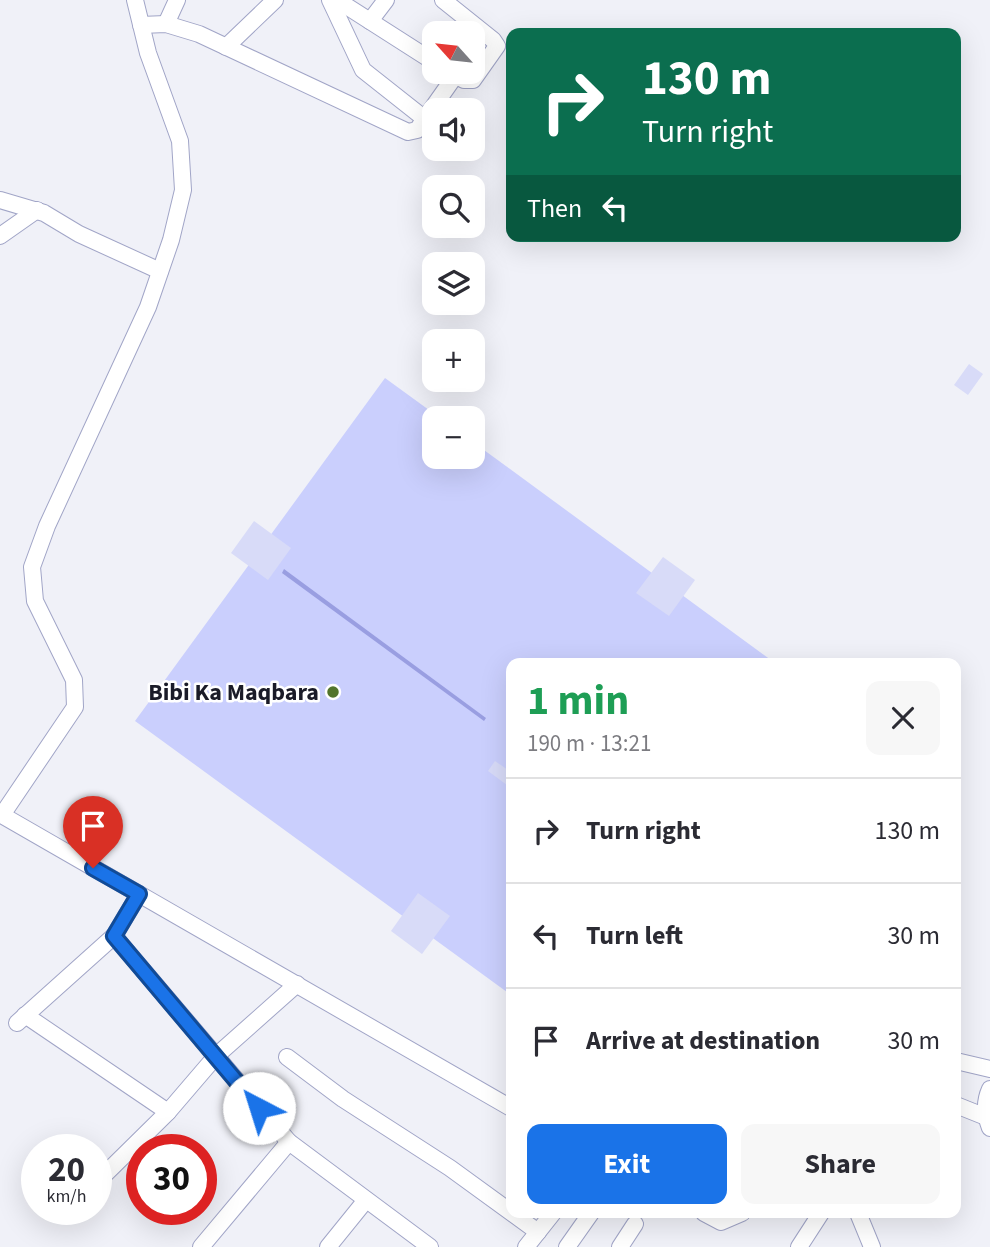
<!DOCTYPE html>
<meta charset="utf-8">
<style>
body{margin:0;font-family:"Source Sans 3",sans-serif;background:#f7f7f7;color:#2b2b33;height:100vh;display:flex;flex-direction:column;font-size:26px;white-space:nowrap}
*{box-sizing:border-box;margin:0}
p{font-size:23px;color:#7c7c81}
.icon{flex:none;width:38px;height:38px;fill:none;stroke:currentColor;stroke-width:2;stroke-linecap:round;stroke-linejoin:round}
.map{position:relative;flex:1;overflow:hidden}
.sheet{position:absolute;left:506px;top:658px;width:455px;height:560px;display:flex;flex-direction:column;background:#fff;border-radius:14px;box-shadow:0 7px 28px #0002}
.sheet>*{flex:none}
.guide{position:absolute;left:506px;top:28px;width:455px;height:214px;border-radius:14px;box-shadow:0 7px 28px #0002;background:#0b6e4f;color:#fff;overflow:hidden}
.needle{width:46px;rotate:297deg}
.tools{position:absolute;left:422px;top:21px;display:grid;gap:14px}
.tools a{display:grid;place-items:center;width:63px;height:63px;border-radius:14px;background:#fff;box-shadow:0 7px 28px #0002;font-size:35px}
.speed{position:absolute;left:21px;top:1134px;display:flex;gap:14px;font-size:35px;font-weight:700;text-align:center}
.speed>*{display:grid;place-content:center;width:91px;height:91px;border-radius:50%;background:#fff;box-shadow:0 7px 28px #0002;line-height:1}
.speed small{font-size:18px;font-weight:400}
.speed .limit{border:10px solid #d22;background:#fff;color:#111}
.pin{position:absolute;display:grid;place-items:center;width:60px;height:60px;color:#fff;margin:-72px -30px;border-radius:50% 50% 50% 0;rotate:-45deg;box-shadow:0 0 7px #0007}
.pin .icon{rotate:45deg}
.me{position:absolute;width:77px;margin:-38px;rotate:320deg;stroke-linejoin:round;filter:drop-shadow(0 0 5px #0008)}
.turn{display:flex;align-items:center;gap:24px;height:147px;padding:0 21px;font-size:32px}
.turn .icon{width:91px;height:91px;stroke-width:2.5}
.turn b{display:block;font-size:49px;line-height:60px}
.then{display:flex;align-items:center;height:66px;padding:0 21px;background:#0003;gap:14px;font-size:26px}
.round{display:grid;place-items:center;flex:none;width:74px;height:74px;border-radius:14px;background:#f7f7f7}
.head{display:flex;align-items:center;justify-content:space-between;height:119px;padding:0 21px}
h1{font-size:42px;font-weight:700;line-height:52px;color:#1e9e55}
.primary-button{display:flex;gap:14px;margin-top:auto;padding:14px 21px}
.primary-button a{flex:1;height:80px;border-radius:14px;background:#1a73e8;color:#fff;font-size:28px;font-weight:700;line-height:80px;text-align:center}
.primary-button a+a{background:#f7f7f7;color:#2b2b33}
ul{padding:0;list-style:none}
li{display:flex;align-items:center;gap:21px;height:105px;padding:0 21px;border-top:2px solid #e1e1e2}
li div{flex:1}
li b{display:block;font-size:26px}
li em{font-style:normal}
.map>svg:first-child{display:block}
.green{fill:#cacffd}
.water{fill:#999ee1}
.building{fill:#d8dbf8}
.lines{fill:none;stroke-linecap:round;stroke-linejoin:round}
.minor-casing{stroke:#a1a5c7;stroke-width:18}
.minor{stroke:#fff;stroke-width:16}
.route-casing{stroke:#114b97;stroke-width:18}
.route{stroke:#1a73e8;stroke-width:12}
.poi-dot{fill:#52742c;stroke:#fff;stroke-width:2.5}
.labels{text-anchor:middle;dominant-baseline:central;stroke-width:5;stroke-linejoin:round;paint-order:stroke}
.poi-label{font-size:24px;font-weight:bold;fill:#1a1b28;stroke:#fff;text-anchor:end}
</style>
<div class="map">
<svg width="990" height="1247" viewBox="0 0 990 1247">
<rect width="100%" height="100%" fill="#f0f1f8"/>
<path class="green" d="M385,378L440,418H434V457H472L473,442L775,663H511V995L135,721Z"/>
<path class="water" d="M284,569L486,718L484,721L282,573Z"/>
<g class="building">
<path d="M969,364L983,374L968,395L954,385Z"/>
<path d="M254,521L291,548L268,580L231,553Z"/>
<path d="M663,557L695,580L669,616L636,593Z"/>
<path d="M495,761L508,770L511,767V788L488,771Z"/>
<path d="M418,893L450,916L422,954L391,931Z"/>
</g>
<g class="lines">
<g class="minor-casing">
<g id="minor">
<path d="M330,0L363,70L425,119"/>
<path d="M337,0L434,62"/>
<path d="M443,0L493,40L497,46L473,80H464L449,72"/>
<path d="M370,21L386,0"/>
<path d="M166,24L177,0"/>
<path d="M141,25L166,24L199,34L408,132L417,130L455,76"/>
<path d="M226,47L275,0"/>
<path d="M0,200L44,213L79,234L160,271"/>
<path d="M0,236L37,210"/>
<path d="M0,814L511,1108"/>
<path d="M2,815L75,707L74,680L35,601L32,567L47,526L148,307L171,240L183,190L180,141L148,53L135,0"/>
<path d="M139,894L114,936L289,1142L430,1247"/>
<path d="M25,1015L168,1112"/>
<path d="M17,1023L114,936"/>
<path d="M287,1057L343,1099L450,1168L538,1232"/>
<path d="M956,1061L990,1069"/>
<path d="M990,1089C984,1102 985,1115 990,1128"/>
<path d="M956,1105L986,1117"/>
<path d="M96,1183L168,1112L216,1056L297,984"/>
<path d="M704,1213L721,1222L742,1213"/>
<path d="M858,1213L872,1247"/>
<path d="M201,1247L289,1142"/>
<path d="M328,1247L366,1200"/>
<path d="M526,1247L553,1213"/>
<path d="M567,1247L591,1213"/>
<path d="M620,1247L635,1224"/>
<path d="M799,1247L821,1213"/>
</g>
</g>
<use href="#minor" class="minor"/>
</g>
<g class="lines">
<g class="route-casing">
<path id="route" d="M93,868L139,894L114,936L259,1108"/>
</g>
<use href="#route" class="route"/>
</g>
<circle class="poi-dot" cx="333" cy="692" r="7"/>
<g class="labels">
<g class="poi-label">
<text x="319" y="692">Bibi Ka Maqbara</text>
</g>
</g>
</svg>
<div class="tools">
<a><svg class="needle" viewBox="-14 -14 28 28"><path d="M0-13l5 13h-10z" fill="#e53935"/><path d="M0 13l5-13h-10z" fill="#7c7c81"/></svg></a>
<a><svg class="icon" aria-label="sound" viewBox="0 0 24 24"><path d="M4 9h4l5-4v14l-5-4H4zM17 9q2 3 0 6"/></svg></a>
<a><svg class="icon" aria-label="search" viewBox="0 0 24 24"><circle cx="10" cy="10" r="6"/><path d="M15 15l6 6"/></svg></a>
<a><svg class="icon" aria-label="layers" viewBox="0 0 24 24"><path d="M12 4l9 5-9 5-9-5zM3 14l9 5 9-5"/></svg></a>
<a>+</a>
<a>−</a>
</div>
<div class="speed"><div>20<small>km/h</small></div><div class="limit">30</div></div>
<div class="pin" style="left:93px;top:868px;background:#d93025"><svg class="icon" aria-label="arrive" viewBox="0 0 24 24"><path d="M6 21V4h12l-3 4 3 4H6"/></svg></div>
<svg class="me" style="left:259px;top:1108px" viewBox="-20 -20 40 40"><circle r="19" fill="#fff"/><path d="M0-13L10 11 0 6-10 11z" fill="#1a73e8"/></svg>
<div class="guide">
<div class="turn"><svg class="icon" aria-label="right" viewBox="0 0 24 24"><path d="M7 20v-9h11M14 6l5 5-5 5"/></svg><div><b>130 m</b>Turn right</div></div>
<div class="then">Then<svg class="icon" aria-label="left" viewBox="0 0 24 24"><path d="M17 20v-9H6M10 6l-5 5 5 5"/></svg></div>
</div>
<section class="sheet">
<div class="head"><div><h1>1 min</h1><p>190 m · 13:21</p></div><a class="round"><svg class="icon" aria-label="close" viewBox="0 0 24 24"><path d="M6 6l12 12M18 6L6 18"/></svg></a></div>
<ul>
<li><svg class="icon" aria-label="right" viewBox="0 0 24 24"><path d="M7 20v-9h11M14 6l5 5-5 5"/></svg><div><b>Turn right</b></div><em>130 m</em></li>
<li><svg class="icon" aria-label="left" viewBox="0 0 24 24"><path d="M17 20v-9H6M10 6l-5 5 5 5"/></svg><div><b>Turn left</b></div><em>30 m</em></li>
<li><svg class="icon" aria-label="arrive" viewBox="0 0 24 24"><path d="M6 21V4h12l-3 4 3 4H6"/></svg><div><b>Arrive at destination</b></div><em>30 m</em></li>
</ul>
<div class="primary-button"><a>Exit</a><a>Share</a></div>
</section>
</div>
